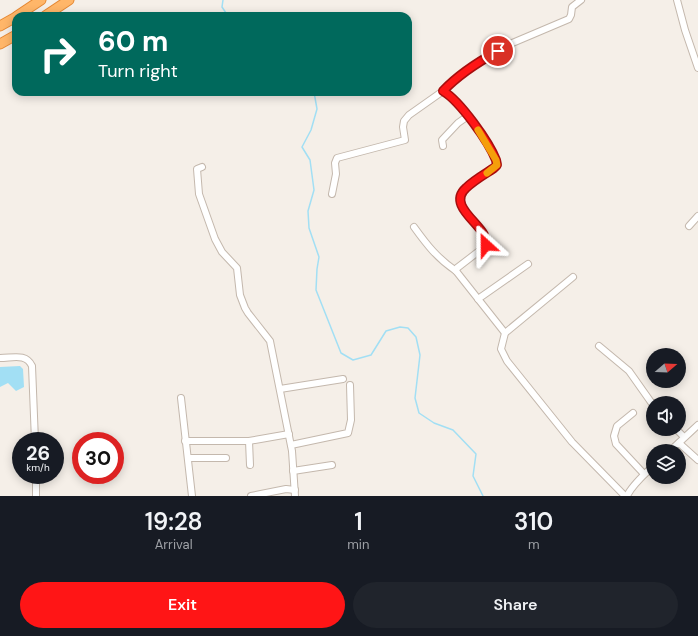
<!DOCTYPE html>
<style>
body{margin:0;font-family:"DM Sans",sans-serif;background:#20242c;color:#f1f3f6;height:100vh;display:flex;flex-direction:column;font-size:15px;white-space:nowrap}
*{box-sizing:border-box;margin:0}
p{font-size:13px;color:#9ea1a6}
.icon{flex:none;width:22px;height:22px;fill:none;stroke:currentColor;stroke-width:2;stroke-linecap:round;stroke-linejoin:round}
.map{position:relative;height:496px;overflow:hidden}
.panel{display:flex;flex-direction:column;background:#171b24;flex:1}
.panel>*{flex:none}
.top-card{position:absolute;left:12px;top:12px;width:400px;height:84px;border-radius:12px;box-shadow:0 2px 10px #0003;background:#00695c;color:#fff;overflow:hidden}
.needle{width:26px;rotate:71deg}
.controls{position:absolute;left:646px;top:348px;display:grid;gap:8px}
.controls a{display:grid;place-items:center;width:40px;height:40px;border-radius:50%;background:#171b24;box-shadow:0 2px 10px #0003;font-size:20px}
.speed{position:absolute;left:12px;top:432px;display:flex;gap:8px;font-size:20px;font-weight:700;text-align:center}
.speed>*{display:grid;place-content:center;width:52px;height:52px;border-radius:50%;background:#171b24;box-shadow:0 2px 10px #0003;line-height:1}
.speed small{font-size:10px;font-weight:400}
.speed .limit{border:6px solid #d22;background:#fff;color:#111}
.pin{position:absolute;display:grid;place-items:center;width:34px;height:34px;color:#fff;margin:-17px;border:2px solid #fff;border-radius:50%;box-shadow:0 1px 4px #0007}
.me{position:absolute;width:44px;margin:-22px;rotate:336deg;stroke-linejoin:round;filter:drop-shadow(0 0 3px #0008)}
.turn{display:flex;align-items:center;gap:14px;height:84px;padding:0 20px;font-size:18px}
.turn .icon{width:52px;height:52px;stroke-width:2.5}
.turn b{display:block;font-size:28px;line-height:34px}
.eta{display:flex;justify-content:space-evenly;align-items:center;height:68px;text-align:center}
.eta b{font-size:24px;font-weight:600;line-height:28px}
.primary-button{display:flex;gap:8px;margin-top:auto;padding:8px 20px}
.primary-button a{flex:1;height:46px;border-radius:24px;background:#ff1516;color:#fff;font-size:16px;font-weight:600;line-height:46px;text-align:center}
.primary-button a+a{background:#20242c;color:#f1f3f6}
.map>svg:first-child{display:block}
.water{fill:#a2dff4}
.lines{fill:none;stroke-linecap:round;stroke-linejoin:round}
.stream{stroke:#a2dff4;stroke-width:1.5}
.minor-casing{stroke:#c4b8ad;stroke-width:8}
.highway-casing{stroke:#e58833;stroke-width:11}
.minor{stroke:#fff;stroke-width:6}
.highway{stroke:#ffb669;stroke-width:9}
.route-casing{stroke:#a60e0e;stroke-width:10}
.route{stroke:#ff1516;stroke-width:7}
.slow{stroke:#f59e0b;stroke-width:7}
</style>
<div class="map">
<svg width="698" height="496" viewBox="0 0 698 496">
<rect width="100%" height="100%" fill="#f5efe8"/>
<path class="water" d="M20,366L23,369L24,387L16,391L8,383L0,387V367Z"/>
<g class="lines">
<g class="stream">
<path d="M223,0L222,7L228,16"/>
<path d="M314,92L317,109L311,130L302,147L310,160L314,190L308,211L309,228L319,257L317,269L316,290L341,353L353,360L371,355L386,331L400,327L408,328L416,337L420,355L415,398L419,413L434,423L453,430L476,454L473,476L483,496"/>
</g>
<g class="minor-casing">
<g id="minor">
<path d="M677,0L685,30L698,68"/>
<path d="M443,91C460,101 489,142 496,160L497,165L494,168C485,174 474,180 466,188C449,204 477,221 484,235C485,238 485,242 485,245L483,248L457,268L456,271L505,333"/>
<path d="M443,146L442,140L458,123L468,116"/>
<path d="M202,167L197,169L199,194L215,239L222,252L237,268L240,295L245,308L248,313L270,341L292,451L295,496"/>
<path d="M332,194L336,174L335,163L337,158L405,140L403,127L404,121L409,115L443,91L452,82L464,72L485,58L510,44L569,19L571,15L572,7L581,0"/>
<path d="M689,226L698,216"/>
<path d="M414,227C427,245 437,258 456,271"/>
<path d="M573,277L505,333L501,349L507,361L572,442L625,496"/>
<path d="M478,299L528,264"/>
<path d="M599,346L629,371L653,405"/>
<path d="M0,358C13,358 26,353 32,366L35,441"/>
<path d="M280,389L343,379"/>
<path d="M181,398L192,496"/>
<path d="M633,413L617,426L614,436L616,444L644,474"/>
<path d="M676,429L684,437"/>
<path d="M185,441H249L289,434"/>
<path d="M249,441L250,465"/>
<path d="M679,443L698,460"/>
<path d="M291,445L348,433L351,420L350,385"/>
<path d="M670,451L698,425"/>
<path d="M188,458H226"/>
<path d="M293,471L332,465"/>
<path d="M36,475V496"/>
<path d="M251,496L286,489L295,490"/>
<path d="M627,496C632,485 644,475 653,466"/>
</g>
</g>
<g class="highway-casing">
<g id="highway">
<path d="M17,16L41,0"/>
<path d="M45,16L69,0"/>
<path d="M0,26L16,17"/>
<path d="M0,44L16,35"/>
</g>
</g>
<use href="#minor" class="minor"/>
<use href="#highway" class="highway"/>
</g>
<g class="lines">
<g class="route-casing">
<path id="route" d="M486,245C485,242 485,238 484,235C477,221 448,204 466,188C474,180 485,174 494,168L497,165L496,160C489,142 460,101 443,91C459,74 478,62 498,51"/>
</g>
<use href="#route" class="route"/>
<path class="slow" d="M478,130L496,160L497,165L487,173"/>
</g>
</svg>
<div class="controls">
<a><svg class="needle" viewBox="-14 -14 28 28"><path d="M0-13l5 13h-10z" fill="#e53935"/><path d="M0 13l5-13h-10z" fill="#9ea1a6"/></svg></a>
<a><svg class="icon" aria-label="sound" viewBox="0 0 24 24"><path d="M4 9h4l5-4v14l-5-4H4zM17 9q2 3 0 6"/></svg></a>
<a><svg class="icon" aria-label="layers" viewBox="0 0 24 24"><path d="M12 4l9 5-9 5-9-5zM3 14l9 5 9-5"/></svg></a>
</div>
<div class="speed"><div>26<small>km/h</small></div><div class="limit">30</div></div>
<div class="pin" style="left:498px;top:51px;background:#d93025"><svg class="icon" aria-label="arrive" viewBox="0 0 24 24"><path d="M6 21V4h12l-3 4 3 4H6"/></svg></div>
<svg class="me" style="left:486px;top:245px" viewBox="-20 -20 40 40"><path d="M0-17L14 15 0 8-14 15z" fill="#ff1516" stroke="#fff" stroke-width="4"/></svg>
<div class="top-card">
<div class="turn"><svg class="icon" aria-label="right" viewBox="0 0 24 24"><path d="M7 20v-9h11M14 6l5 5-5 5"/></svg><div><b>60 m</b>Turn right</div></div>
</div>
</div>
<section class="panel">
<div class="eta">
<div><b>19:28</b><p>Arrival</p></div>
<div><b>1</b><p>min</p></div>
<div><b>310</b><p>m</p></div>
</div>
<div class="primary-button"><a>Exit</a><a>Share</a></div>
</section>
